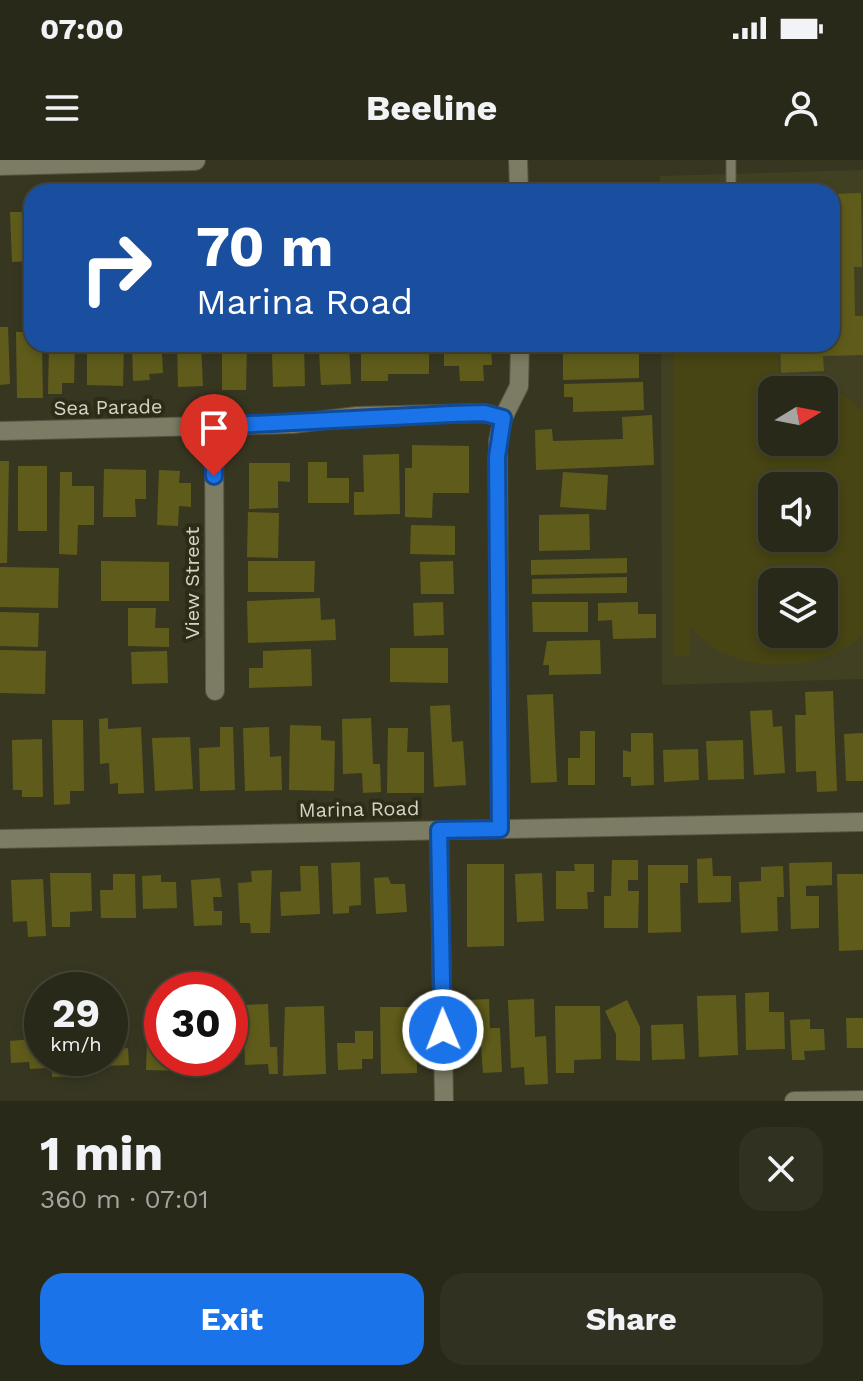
<!DOCTYPE html>
<meta charset="utf-8">
<style>
body{margin:0;font-family:"Work Sans",sans-serif;background:#313122;color:#f1f3f6;height:100vh;display:flex;flex-direction:column;font-size:30px;white-space:nowrap}
*{box-sizing:border-box;margin:0}
p{font-size:26px;color:#a5a6a2}
.icon{flex:none;width:44px;height:44px;fill:none;stroke:currentColor;stroke-width:2;stroke-linecap:round;stroke-linejoin:round}
.map{position:relative;height:941px;overflow:hidden}
.panel{display:flex;flex-direction:column;background:#292919;flex:1}
.panel>*{flex:none}
.guide{position:absolute;left:24px;top:24px;width:816px;height:168px;border-radius:24px;box-shadow:0 4px 12px #0003,0 0 0 2px #454538;background:#1a4fa0;color:#fff;overflow:hidden}
.needle{width:52px;rotate:80deg}
.fabs{position:absolute;left:758px;top:216px;display:grid;gap:16px}
.fabs a{display:grid;place-items:center;width:80px;height:80px;border-radius:16px;background:#292919;box-shadow:0 4px 12px #0003,0 0 0 2px #454538;font-size:40px}
.speed{position:absolute;left:24px;top:812px;display:flex;gap:16px;font-size:40px;font-weight:700;text-align:center}
.speed>*{display:grid;place-content:center;width:104px;height:104px;border-radius:50%;background:#292919;box-shadow:0 4px 12px #0003,0 0 0 2px #454538;line-height:1}
.speed small{font-size:20px;font-weight:400}
.speed .limit{border:12px solid #d22;background:#fff;color:#111}
.pin{position:absolute;display:grid;place-items:center;width:68px;height:68px;color:#fff;margin:-82px -34px;border-radius:50% 50% 50% 0;rotate:-45deg;box-shadow:0 0 8px #0007}
.pin .icon{rotate:45deg}
.me{position:absolute;width:88px;margin:-44px;rotate:359deg;stroke-linejoin:round;filter:drop-shadow(0 0 6px #0008)}
.turn{display:flex;align-items:center;gap:28px;height:168px;padding:0 40px;font-size:36px}
.turn .icon{width:104px;height:104px;stroke-width:2.5}
.turn b{display:block;font-size:56px;line-height:68px}
.round{display:grid;place-items:center;flex:none;width:84px;height:84px;border-radius:24px;background:#313122}
.summary{display:flex;align-items:center;justify-content:space-between;height:136px;padding:0 40px}
h1{font-size:48px;font-weight:700;line-height:60px}
.cta{display:flex;gap:16px;margin-top:auto;padding:16px 40px}
.cta a{flex:1;height:92px;border-radius:24px;background:#1a73e8;color:#fff;font-size:32px;font-weight:700;line-height:92px;text-align:center}
.cta a+a{background:#313122;color:#f1f3f6}
.status{display:flex;justify-content:space-between;align-items:center;height:56px;padding:0 40px;background:#292919;direction:ltr}
.status svg{height:22px;fill:currentColor}
header{display:flex;justify-content:space-between;align-items:center;height:104px;padding:0 40px;background:#292919;font-size:36px;font-weight:700}
.map>svg:first-child{display:block}
.built{fill:#414023;fill-rule:evenodd}
.green{fill:#474513;fill-rule:evenodd}
.building{fill:#5f5c1b}
.lines{fill:none;stroke-linecap:round;stroke-linejoin:round}
.service-casing{stroke:#555442;stroke-width:11}
.minor-casing{stroke:#555442;stroke-width:20}
.secondary-casing{stroke:#555442;stroke-width:22}
.service{stroke:#7c7c64;stroke-width:9}
.minor{stroke:#7c7c64;stroke-width:18}
.secondary{stroke:#7c7c64;stroke-width:20}
.route-casing{stroke:#114b97;stroke-width:20}
.route{stroke:#1a73e8;stroke-width:14}
.labels{text-anchor:middle;dominant-baseline:central;stroke-width:8;stroke-linejoin:round;paint-order:stroke}
.street-label{font-size:20px;fill:#d3d3c6;stroke:#2d2c17}
</style>
<div class="status"><b>07:00</b><svg viewBox="0 0 49 12"><path d="M0 12V9h3v3zM5 12V6h3v6zM10 12V3h3v9zM15 12V0h3v12zM26 1h20v11H26zM47 4h2v5h-2z"/></svg></div>
<header><svg class="icon" aria-label="menu" viewBox="0 0 24 24"><path d="M4 6h16M4 12h16M4 18h16"/></svg>Beeline<svg class="icon" aria-label="person" viewBox="0 0 24 24"><circle cx="12" cy="8" r="4"/><path d="M4 21q1-7 8-7t8 7"/></svg></header>
<div class="map">
<svg width="863" height="941" viewBox="0 0 863 941">
<rect width="100%" height="100%" fill="#373721"/>
<path class="built" d="M863,10V519L662,525L661,184H832V32H660V16ZM772,230H824V282H772ZM772,326H824V378H772ZM772,422H824V474H772Z"/>
<path class="green" d="M777,186L779,213C813,215 838,227 863,251V475C829,507 767,513 725,494C711,488 701,477 690,468V496H674V187ZM772,230H824V282H772ZM772,326H824V378H772ZM772,422H824V474H772Z"/>
<g class="building">
<path d="M861,33L862,107H854L855,156H863V195L823,196L824,211L781,213L780,184H832V34Z"/>
<path d="M10,52H32V101L12,102Z"/>
<path d="M0,167H8L10,224L0,225Z"/>
<path d="M16,172H32V184H42L43,238H17Z"/>
<path d="M49,184H75L74,223H62V234H48Z"/>
<path d="M87,184H124L123,226L87,225Z"/>
<path d="M132,184H151V193L162,192L163,213L149,214L150,220L133,221Z"/>
<path d="M177,184H201L203,226L178,227Z"/>
<path d="M222,184H247L246,230H222Z"/>
<path d="M288,184H304L305,226L273,227L272,194H289Z"/>
<path d="M309,184H349L351,224L321,225L319,192H310Z"/>
<path d="M361,184H371V193H412V186L429,184V214H388V221H361Z"/>
<path d="M444,184H491L492,205H483L484,221H460L459,206H444Z"/>
<path d="M639,189V218L563,220V191Z"/>
<path d="M643,222L644,250L573,252V237H564V224Z"/>
<path d="M652,255L654,305L536,310L535,270L552,269L553,281L623,279L622,257Z"/>
<path d="M412,285L469,286V333H433L432,358L405,357V308H412Z"/>
<path d="M399,294L400,354L354,355V332H364L363,295Z"/>
<path d="M0,301H9L7,403H0Z"/>
<path d="M308,302H327V318H349V343H308Z"/>
<path d="M249,303H290V322L278,321V348L249,349Z"/>
<rect x="18" y="306" width="29" height="65"/>
<path d="M104,309L146,310V339H135L136,357H103Z"/>
<path d="M159,310L180,311L179,323H191V347L179,346L178,366L157,365Z"/>
<path d="M60,312H72V326H94V365H78L77,395L59,394Z"/>
<path d="M563,312L608,315L606,350L560,347Z"/>
<path d="M248,352L279,353L278,398L247,397Z"/>
<path d="M589,354L590,390L539,391V355Z"/>
<path d="M411,365L455,366V395L410,394Z"/>
<path d="M627,398V413L531,415V400Z"/>
<path d="M101,401L169,402V441H101Z"/>
<path d="M248,401H315L314,432H248Z"/>
<path d="M453,401L454,434H421L420,402Z"/>
<path d="M0,407L59,408L58,448L0,447Z"/>
<path d="M627,417V433L532,434V419Z"/>
<path d="M320,438L321,460L335,459L336,480L248,483L247,441Z"/>
<path d="M443,442L444,475L414,476L413,443Z"/>
<path d="M532,442H588V472H533Z"/>
<path d="M638,442V454H656V478L613,479L612,460L598,461V443Z"/>
<path d="M128,448H156L155,468H169V487L128,486Z"/>
<path d="M0,452L39,453L38,487L0,486Z"/>
<path d="M600,480L601,514L549,515V505H543L547,481Z"/>
<path d="M390,488H448V523L390,522Z"/>
<path d="M311,489L312,526L249,528V508H263V491Z"/>
<path d="M0,490L46,491L45,534L0,533Z"/>
<path d="M167,491L168,523L132,524L131,492Z"/>
<path d="M833,531L837,631L817,632L816,611L796,612L795,555H806L805,532Z"/>
<path d="M553,534L557,622L531,623L527,535Z"/>
<path d="M450,545L452,582L463,581L466,625L434,627L430,546Z"/>
<path d="M772,550L773,567L782,566L785,613L754,615L750,551Z"/>
<path d="M108,558V569L141,567L144,633L118,634V623L110,624L109,603L100,604L99,559Z"/>
<path d="M371,558L373,604H380L381,632L363,633L362,613L343,614L342,559Z"/>
<path d="M52,560H83L84,631H70V644L54,645Z"/>
<path d="M290,565L321,566V580L335,581L334,631L289,630Z"/>
<path d="M220,567H233L235,630L200,631L199,588L220,587Z"/>
<path d="M269,567L270,597L281,596L282,630L245,631L243,568Z"/>
<path d="M388,568H408L407,592H424V633H387Z"/>
<path d="M580,571H595V625H568V598H580Z"/>
<path d="M631,573H653L654,625L631,626V617H623V590L631,592Z"/>
<path d="M863,573V621H846L844,574Z"/>
<path d="M190,577L193,629L155,631L152,578Z"/>
<path d="M42,579L43,637H22V630H13L12,580Z"/>
<path d="M743,580L744,619L708,620L706,581Z"/>
<path d="M698,589L699,620L664,622L663,590Z"/>
<path d="M712,698L713,716H731V742L698,743L697,699Z"/>
<path d="M612,700H638V720H628V731H639L638,768H604V736H611Z"/>
<path d="M360,702L361,745L349,746V753L333,754L331,703Z"/>
<path d="M832,702V725L806,726V736H819V768L791,769L789,703Z"/>
<path d="M467,704H504V786L467,787Z"/>
<path d="M574,704H594V732H587L588,749H556V711H575Z"/>
<path d="M648,705H688V723H680L681,772L648,773Z"/>
<path d="M300,706H318L320,754L281,756L280,732L301,731Z"/>
<path d="M783,706L784,737H777L778,771L741,773L739,722L761,721V707Z"/>
<path d="M272,710L270,773H251L250,763H240L238,723L252,722L251,711Z"/>
<path d="M50,713H91L92,751L70,752V767H52Z"/>
<path d="M542,713L544,761L517,762L515,714Z"/>
<path d="M113,714H135L136,758H101L100,730H113Z"/>
<path d="M837,714H863V790L839,791Z"/>
<path d="M161,715V722H176L177,748L143,749L142,716Z"/>
<path d="M388,717L391,724H405L407,752L376,754L374,718Z"/>
<path d="M220,718L222,737H213L214,751H222V765L194,766L191,720Z"/>
<path d="M43,719L46,776L28,777L27,761L13,762L11,720Z"/>
<path d="M769,832V852H784L785,889L746,890L745,833Z"/>
<path d="M736,835L738,895L699,897L697,836Z"/>
<path d="M489,839L490,868H500L502,912L483,913L481,886H469L467,840Z"/>
<path d="M534,839L535,877L546,876L548,924L525,925L524,907L511,908L508,840Z"/>
<path d="M627,840L640,867V901L616,900V874L605,851Z"/>
<path d="M268,844L270,887H277L278,914H269L268,904L245,905L243,845Z"/>
<path d="M324,846L326,914L283,916L285,847Z"/>
<path d="M555,846H600L601,899L574,900V913H556Z"/>
<path d="M380,847H416L417,913L381,914Z"/>
<path d="M110,851H118L120,889L128,888L129,905L105,906V898H110Z"/>
<path d="M148,854L162,855V898H182V911L146,910Z"/>
<path d="M846,858H863V888H847Z"/>
<path d="M810,859V869H824L825,890L804,891L805,900H792L790,860Z"/>
<path d="M29,861H42V898H47V908L30,909L29,902L11,903L10,881L31,879Z"/>
<path d="M683,864L685,899L652,900L651,865Z"/>
<path d="M355,871H373V899H362V909L338,910L337,883H355Z"/>
<path d="M51,898H87L88,916L52,917Z"/>
</g>
<g class="lines">
<g class="service-casing">
<path id="service" d="M731,0V32"/>
</g>
<g class="minor-casing">
<g id="minor">
<path d="M518,0L519,32"/>
<path d="M214,266L215,531"/>
<path d="M0,271L292,264L357,256L484,253L503,258"/>
<path d="M500,669L498,281L503,258L519,226L520,184"/>
<path d="M439,670L444,941"/>
<path d="M0,679L863,662"/>
<path d="M794,941L863,940"/>
</g>
</g>
<g class="secondary-casing">
<path id="secondary" d="M0,5L195,0"/>
</g>
<use href="#service" class="service"/>
<use href="#minor" class="minor"/>
<use href="#secondary" class="secondary"/>
</g>
<g class="lines">
<g class="route-casing">
<path id="route" d="M214,316V266L452,254L484,253L503,258L497,297L500,669L439,670L443,870"/>
</g>
<use href="#route" class="route"/>
</g>
<g class="labels">
<g class="street-label">
<text transform="translate(108 247) rotate(-1)">Sea Parade</text>
<text transform="translate(192 423) rotate(-90)">View Street</text>
<text transform="translate(359 649) rotate(-1)">Marina Road</text>
</g>
</g>
</svg>
<div class="fabs">
<a><svg class="needle" viewBox="-14 -14 28 28"><path d="M0-13l5 13h-10z" fill="#e53935"/><path d="M0 13l5-13h-10z" fill="#a5a6a2"/></svg></a>
<a><svg class="icon" aria-label="sound" viewBox="0 0 24 24"><path d="M4 9h4l5-4v14l-5-4H4zM17 9q2 3 0 6"/></svg></a>
<a><svg class="icon" aria-label="layers" viewBox="0 0 24 24"><path d="M12 4l9 5-9 5-9-5zM3 14l9 5 9-5"/></svg></a>
</div>
<div class="speed"><div>29<small>km/h</small></div><div class="limit">30</div></div>
<div class="pin" style="left:214px;top:316px;background:#d93025"><svg class="icon" aria-label="arrive" viewBox="0 0 24 24"><path d="M6 21V4h12l-3 4 3 4H6"/></svg></div>
<svg class="me" style="left:443px;top:870px" viewBox="-20 -20 40 40"><circle r="17" fill="#1a73e8" stroke="#fff" stroke-width="3"/><path d="M0-11L8 9 0 5-8 9z" fill="#fff"/></svg>
<div class="guide">
<div class="turn"><svg class="icon" aria-label="right" viewBox="0 0 24 24"><path d="M7 20v-9h11M14 6l5 5-5 5"/></svg><div><b>70 m</b>Marina Road</div></div>
</div>
</div>
<section class="panel">
<div class="summary"><div><h1>1 min</h1><p>360 m · 07:01</p></div><a class="round"><svg class="icon" aria-label="close" viewBox="0 0 24 24"><path d="M6 6l12 12M18 6L6 18"/></svg></a></div>
<div class="cta"><a>Exit</a><a>Share</a></div>
</section>
